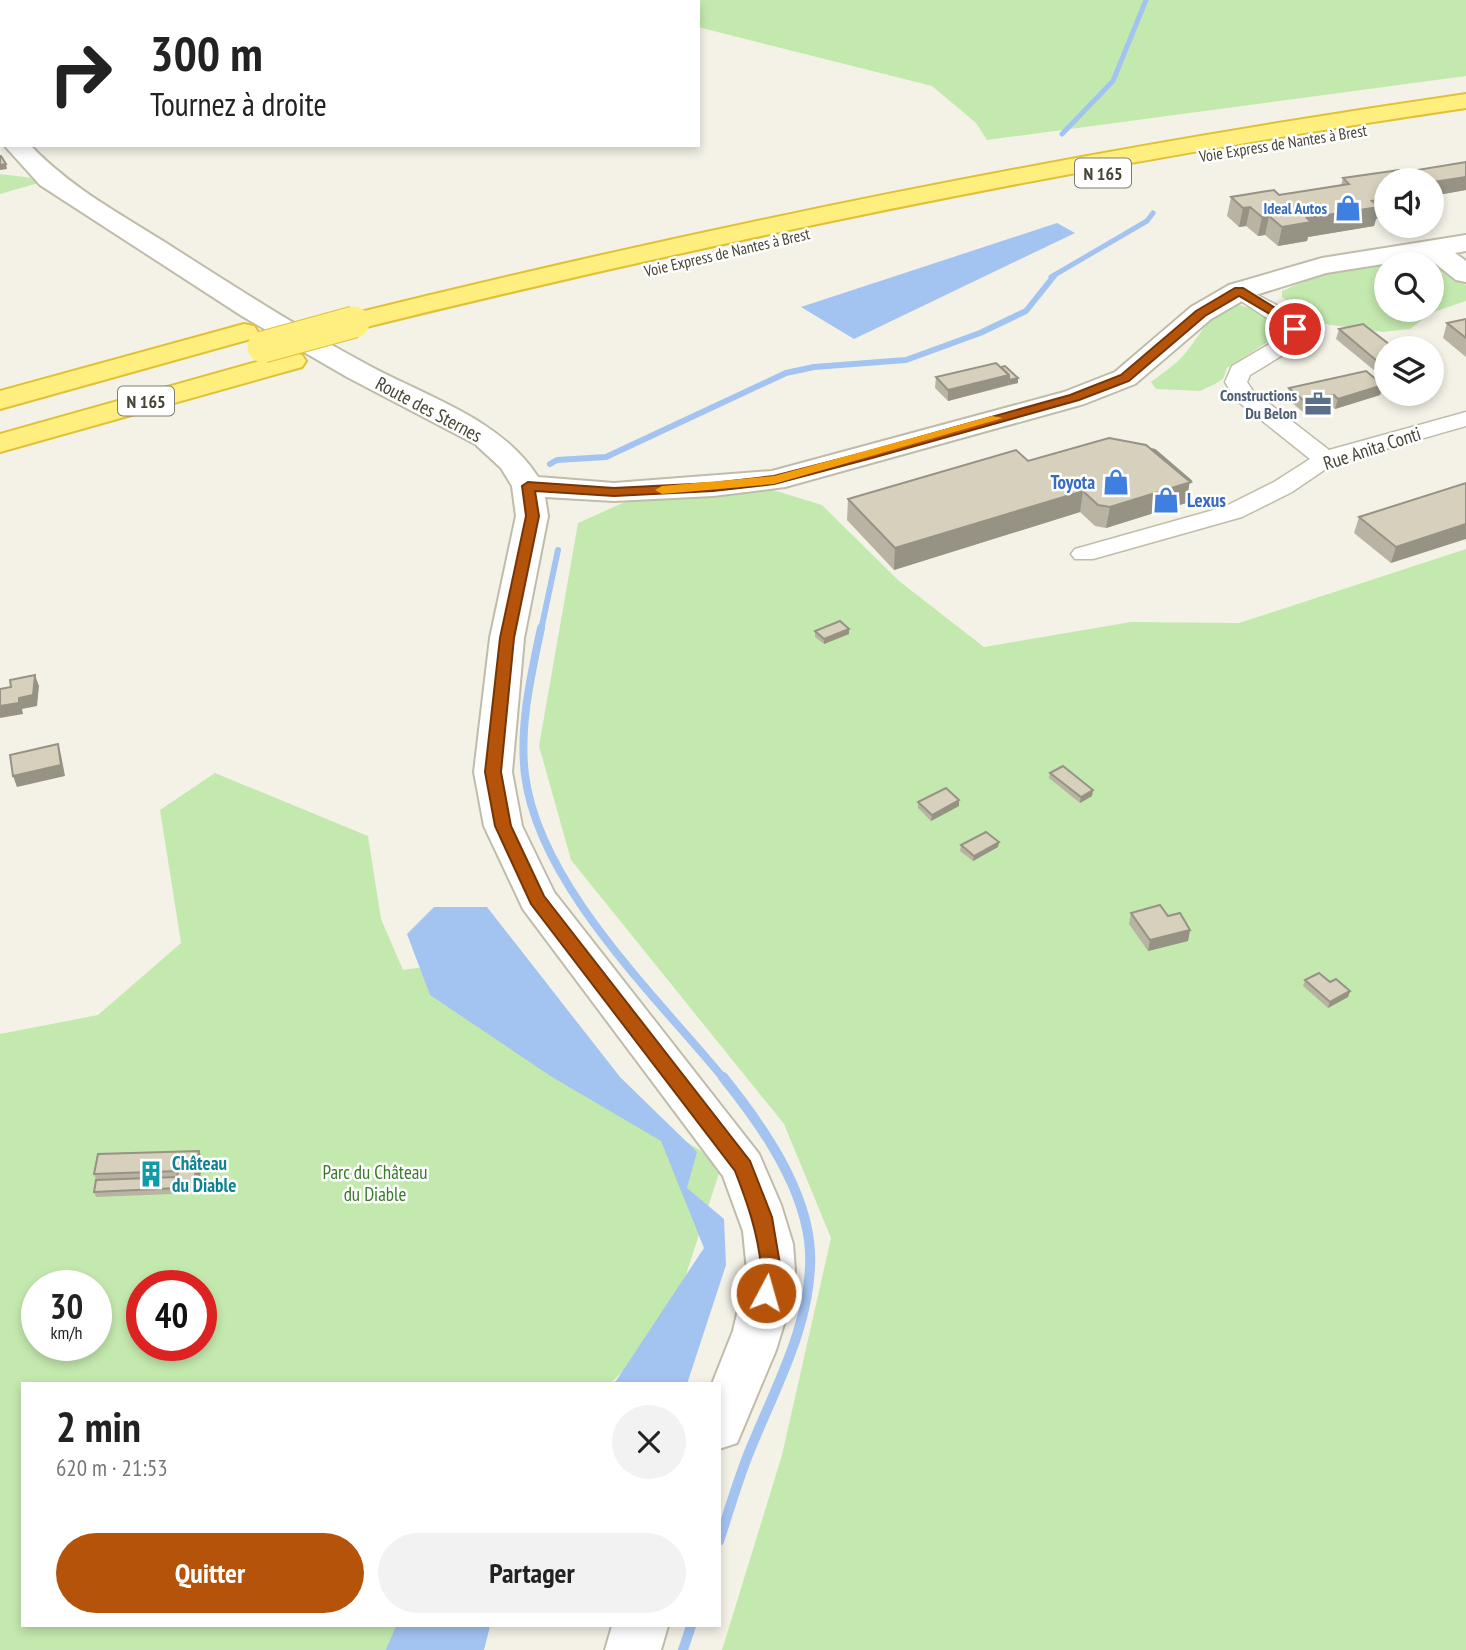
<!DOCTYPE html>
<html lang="fr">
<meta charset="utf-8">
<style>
body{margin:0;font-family:"PT Sans Narrow",sans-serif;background:#f2f2f2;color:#222;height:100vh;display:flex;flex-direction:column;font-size:26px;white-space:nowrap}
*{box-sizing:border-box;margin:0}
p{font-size:23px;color:#767676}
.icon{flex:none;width:38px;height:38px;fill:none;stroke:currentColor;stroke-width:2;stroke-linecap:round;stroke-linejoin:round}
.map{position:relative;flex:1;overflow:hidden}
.drawer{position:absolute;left:21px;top:1382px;width:700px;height:245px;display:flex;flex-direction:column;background:#fff;border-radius:0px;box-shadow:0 4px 10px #0003}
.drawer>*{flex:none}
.guide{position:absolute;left:0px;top:0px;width:700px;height:147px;box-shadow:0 4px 10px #0003;background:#fff;color:#222;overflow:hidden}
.fabs{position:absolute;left:1374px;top:168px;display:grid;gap:14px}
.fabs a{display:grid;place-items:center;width:70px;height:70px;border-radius:50%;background:#fff;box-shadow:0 4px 10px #0003;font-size:35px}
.speed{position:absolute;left:21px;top:1270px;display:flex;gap:14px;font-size:35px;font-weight:700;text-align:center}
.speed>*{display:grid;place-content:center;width:91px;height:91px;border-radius:50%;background:#fff;box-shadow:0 4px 10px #0003;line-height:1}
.speed small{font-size:18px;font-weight:400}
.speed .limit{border:10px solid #d22;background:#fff;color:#111}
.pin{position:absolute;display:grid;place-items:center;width:60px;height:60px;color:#fff;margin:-30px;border:4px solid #fff;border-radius:50%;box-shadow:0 2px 7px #0007}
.me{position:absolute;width:77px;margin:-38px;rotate:6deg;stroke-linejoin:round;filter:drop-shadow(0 0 5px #0008)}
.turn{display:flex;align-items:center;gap:24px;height:147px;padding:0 35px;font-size:32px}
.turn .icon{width:91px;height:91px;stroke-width:2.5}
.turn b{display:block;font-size:49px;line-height:60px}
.round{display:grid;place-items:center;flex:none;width:74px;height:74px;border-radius:37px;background:#f2f2f2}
.head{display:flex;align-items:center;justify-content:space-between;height:119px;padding:0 35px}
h1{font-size:42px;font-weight:700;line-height:52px}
.action{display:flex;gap:14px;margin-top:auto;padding:14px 35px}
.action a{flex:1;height:80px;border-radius:42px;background:#b45309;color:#fff;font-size:28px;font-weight:700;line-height:80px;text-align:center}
.action a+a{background:#f2f2f2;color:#222}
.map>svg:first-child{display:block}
.green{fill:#c4e9af;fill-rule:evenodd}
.water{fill:#a3c3f1}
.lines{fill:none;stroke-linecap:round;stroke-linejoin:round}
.stream-far3{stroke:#a3c3f1;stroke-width:5}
.stream-far2{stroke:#a3c3f1;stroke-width:6}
.stream-far1{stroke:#a3c3f1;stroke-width:8}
.stream{stroke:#a3c3f1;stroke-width:10}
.minor-casing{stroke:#c0bcaa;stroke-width:3}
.tertiary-casing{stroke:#c0bcaa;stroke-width:4}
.trunk-casing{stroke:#e0c135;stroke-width:4}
.minor{fill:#fff;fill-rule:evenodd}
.tertiary{fill:#fff;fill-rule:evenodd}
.trunk{fill:#ffef7e;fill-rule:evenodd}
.trunk-bridge-casing{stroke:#e0c135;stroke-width:33;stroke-linecap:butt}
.trunk-bridge{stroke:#ffef7e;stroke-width:31}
.wall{fill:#b8b3a2}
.shaded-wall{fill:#969284}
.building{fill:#d6d0bc;stroke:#969284;stroke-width:2}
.route{fill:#b45309;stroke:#753606;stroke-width:2}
.slow{fill:#f59e0b}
.labels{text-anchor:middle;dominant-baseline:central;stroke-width:5;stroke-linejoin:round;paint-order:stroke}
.far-street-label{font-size:16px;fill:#474436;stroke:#fff}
.far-shop-label{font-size:16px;font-weight:bold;fill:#366cbe;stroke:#fff;text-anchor:end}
.far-service-label{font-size:16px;font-weight:bold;fill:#4e5e75;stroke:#fff;text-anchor:end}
.shield{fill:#fff;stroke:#7e7c72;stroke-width:2}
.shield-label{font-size:18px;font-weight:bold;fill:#474436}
.street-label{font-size:19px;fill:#474436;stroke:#fff}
.shop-label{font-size:19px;font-weight:bold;fill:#366cbe;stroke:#fff;text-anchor:end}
.culture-label{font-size:19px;font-weight:bold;fill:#0d838f;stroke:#fff;text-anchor:start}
.park-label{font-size:19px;fill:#387a28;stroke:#fff}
</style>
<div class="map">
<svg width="1466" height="1650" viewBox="0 0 1466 1650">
<rect width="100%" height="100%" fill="#f4f2e7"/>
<g class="green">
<path d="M576,0H1466V76L987,140L976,123L932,86L698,27V2Z"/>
<path d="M0,174L49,180L0,194Z"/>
<path d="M1391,259L1437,265L1466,285V301L1431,313L1410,329L1383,332L1317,323L1282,297V291L1324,273ZM1386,264H1432V310H1386Z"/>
<path d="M1240,305L1258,311L1278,322L1280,334L1227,368L1223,379L1215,384L1200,391L1156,389L1151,382C1161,374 1172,367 1181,358C1201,337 1209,309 1240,305Z"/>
<path d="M773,490L822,505L899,581L984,647L1131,622L1239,623L1466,549V1650H722L782,1455L831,1238L784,1124L571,860L539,746L578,523L627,501Z"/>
<path d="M215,773L368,836L381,919L403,970L438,965L492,1020L722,1164L670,1324L610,1384H23V1626H417L408,1650H0V1034L98,1015L181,943L160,810ZM37,1286H96V1346H37ZM142,1286H201V1346H142Z"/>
</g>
<g class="water">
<path d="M1057,223L1075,233L854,339L801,307Z"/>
<path d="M434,907H487L620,1077L697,1152L687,1188L724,1219L726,1265L687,1384H608L616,1381L704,1248L661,1141L552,1077L430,995L407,934Z"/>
<path d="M396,1626H490L484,1650H386Z"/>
</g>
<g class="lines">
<g class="stream-far3">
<path d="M1062,134L1113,81L1146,0"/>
<path d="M1051,277L1147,221L1153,213"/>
</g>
<g class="stream-far2">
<path d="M550,464L557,460L606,457L786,373L814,367L906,360L980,333L1026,311L1054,276"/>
<path d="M541,630L558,550"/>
</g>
<path class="stream-far1" d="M541,628C531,675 519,727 525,775C539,885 656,996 724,1079"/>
<g class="stream">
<path d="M719,1541C729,1511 738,1479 750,1450C775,1388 813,1321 810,1252C807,1189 761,1124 723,1077"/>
<path d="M683,1650L691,1626"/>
</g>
<g class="minor-casing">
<path id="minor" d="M1239,285L1297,316L1306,329L1301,344L1250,375L1247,382L1253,391L1329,450L1466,412V426L1333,464L1292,492L1242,517L1093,559H1075L1071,554L1075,549L1224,507L1274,482L1310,459L1236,400L1225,382L1232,366L1283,336L1284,329L1232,295L1228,291Z"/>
</g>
<g class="tertiary-casing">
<g id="tertiary">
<rect x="16" y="0" width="22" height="2"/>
<path d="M4,145H30C69,186 115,211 163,241C230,284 297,327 368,365C427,397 501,419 538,477L614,483L772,471L1064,392L1115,372L1191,307L1229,285L1322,258L1466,235V251L1455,253L1466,261V282L1456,280L1427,257L1326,273L1249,297L1211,319L1135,384L1084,404L785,487L713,496L614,501L545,497L548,516L524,638L512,772L522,826L554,892L759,1154L781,1205L793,1244L795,1271L788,1311L776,1350L737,1443L719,1449V1384H712L733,1331L747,1271L743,1231L723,1176L523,909L484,826L474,772L490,638L516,516L512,486L501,468L475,444L347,377L242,316L40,185Z"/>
<path d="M612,1626H668L661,1650H605Z"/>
</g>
</g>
<g class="trunk-casing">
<g id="trunk">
<path d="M1466,94V108C1091,163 722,239 354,330L344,328L340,322L344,316C715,224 1088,149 1466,94Z"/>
<path d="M244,324L254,326L258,332L254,338L0,409V391Z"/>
<path d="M292,352L302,355L306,361L302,367L0,452V434Z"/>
</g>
</g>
<use href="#minor" class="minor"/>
<use href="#tertiary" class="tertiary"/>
<use href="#trunk" class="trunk"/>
<g class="trunk-bridge-casing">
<path id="trunk-bridge" d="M263,347L354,322"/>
</g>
<use href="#trunk-bridge" class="trunk-bridge"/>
</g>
<g class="wall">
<path d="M1417,170L1466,190L1432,196V180H1414Z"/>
<path d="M1343,178L1413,180L1376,219L1374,226L1308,237L1307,241L1278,246L1265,235L1258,236L1246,226L1239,227L1227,216L1231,197L1279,195L1341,185Z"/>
<path d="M1466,319V357L1443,338L1447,323Z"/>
<path d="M1339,329L1386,348V369L1375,371L1336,339Z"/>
<path d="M996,363L1018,383L948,401L935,388L936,377Z"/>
<path d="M1383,385L1380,395L1335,409L1332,406L1303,412L1286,398L1289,388Z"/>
<path d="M1028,461L1190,480L1186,503L1106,528L1095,526L1080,512L894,570L847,520L848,499Z"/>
<path d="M1466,483L1391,563L1354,533L1359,517Z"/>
<path d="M815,631L849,634L824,644L815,637Z"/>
<path d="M1050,773L1093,790L1092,796L1080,803L1049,778Z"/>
<path d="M959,800V806L931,821L918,808V802Z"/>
<path d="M999,842L998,847L973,861L960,851L961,845Z"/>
<path d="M1131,913L1168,916L1190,930L1188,941L1148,951L1129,924Z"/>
<path d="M1305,980L1330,982L1350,991L1348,997L1328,1008L1303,986Z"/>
<path d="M199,1151L203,1161L197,1193L96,1197L94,1192L96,1180L94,1174Z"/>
</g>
<g class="shaded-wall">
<path d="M6,164L7,169L0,170V165Z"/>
<path d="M1466,177V190L1432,196V188L1433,182Z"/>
<path d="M1386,199V217L1376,219L1374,226L1308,237L1307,241L1278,246L1282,227L1307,218L1372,201Z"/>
<path d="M1250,207L1246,226L1239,227L1243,208Z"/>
<path d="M1269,216L1265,235L1258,236L1262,217Z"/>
<path d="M1386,359V369L1375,371L1377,361Z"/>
<path d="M1009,375L1008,385L948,401V390Z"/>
<path d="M1018,378V383L1008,385L1009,380Z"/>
<path d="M1383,385L1380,395L1335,409L1338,399Z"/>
<path d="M1334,395L1332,406L1303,412L1305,402Z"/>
<path d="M1190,480L1186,503L1106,528L1110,507Z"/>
<path d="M1083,491L1080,512L894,570L895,548Z"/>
<path d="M1466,524V539L1391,563L1396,547Z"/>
<path d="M849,629V634L824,644V639Z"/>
<path d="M35,675L39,686L37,706L22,709L23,714L0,718V706L19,698Z"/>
<path d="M58,744L61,755L65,776L17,787L13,776Z"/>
<path d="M1093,790L1092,796L1080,803L1081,797Z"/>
<path d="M959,800V806L931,821L932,815Z"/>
<path d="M999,842L998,847L973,861L974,856Z"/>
<path d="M1190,930L1188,941L1148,951L1150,940Z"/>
<path d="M1350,991L1348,997L1328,1008L1330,1002Z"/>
<path d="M199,1151L203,1161L197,1193L194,1182Z"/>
</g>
<g class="building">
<path d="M0,156H1L6,164L0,165Z"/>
<path d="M1466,162V177L1433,182L1417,170Z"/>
<path d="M1399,170L1413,180H1386V199L1372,201L1379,207L1307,218L1311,222L1282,227L1269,216L1262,217L1250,207L1243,208L1231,197L1274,190L1279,195L1349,184L1343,178Z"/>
<path d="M1466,319V338L1447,323Z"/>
<path d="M1363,324L1394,348H1386V359L1377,361L1339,329Z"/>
<path d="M996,363L1009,375L948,390L936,377Z"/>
<path d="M1005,366L1018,378L1009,380V375L1001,367Z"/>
<path d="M1366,371L1383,385L1338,399L1334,395L1305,402L1289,388Z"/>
<path d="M1109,438L1146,445L1191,482L1110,507L1098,505L1083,491L895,548L848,499L1016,450L1028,461Z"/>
<path d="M1151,449L1155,450L1190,480H1188Z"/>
<path d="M1466,483V524L1396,547L1359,517Z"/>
<path d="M840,621L849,629L824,639L815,631Z"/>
<path d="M35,675L33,695L19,698V703L0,706V689L11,687L10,680Z"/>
<path d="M58,744L61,765L13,776L10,755Z"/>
<path d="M1063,766L1093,790L1081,797L1050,773Z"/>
<path d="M946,788L959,800L932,815L918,802Z"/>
<path d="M986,832L999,842L974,856L961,845Z"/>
<path d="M1160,905L1168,916L1180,913L1190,930L1150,940L1131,913Z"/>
<path d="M1319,973L1330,982L1336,979L1350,991L1330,1002L1305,980Z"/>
<path d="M199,1151L194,1182L176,1183L178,1171L94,1174L98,1154Z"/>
<path d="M177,1177L176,1183L178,1188L94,1192L96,1180Z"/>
</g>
<path class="route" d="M1235,288H1243L1293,319L1301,329L1291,332L1285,323L1239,296L1205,316L1129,381L1079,400L872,458L774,484L713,491L614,496L535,491L539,516L514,638L501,772L511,826L544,896L750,1161L772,1217L781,1270L773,1299L766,1302L759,1299C754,1289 762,1279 761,1267C758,1233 747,1202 735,1171L531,904L495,826L485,772L500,638L526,516L522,486L528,482L614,488L713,483L774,476L863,453L1070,395L1121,375L1196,311Z"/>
<path class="slow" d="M992,416L1003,418L774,484L662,494L655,490L662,486L774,476Z"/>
<defs>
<g id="shop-bare" transform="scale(2.1)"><path d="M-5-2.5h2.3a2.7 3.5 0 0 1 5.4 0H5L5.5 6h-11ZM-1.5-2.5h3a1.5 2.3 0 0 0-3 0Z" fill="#3f7fe0" stroke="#fff" stroke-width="2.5" paint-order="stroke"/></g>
<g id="office-bare" transform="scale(2.1)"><path d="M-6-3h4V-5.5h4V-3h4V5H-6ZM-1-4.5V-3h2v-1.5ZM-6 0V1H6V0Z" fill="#5c6f8a" stroke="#fff" stroke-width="2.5" paint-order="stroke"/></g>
<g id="building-bare" transform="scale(2.1)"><path d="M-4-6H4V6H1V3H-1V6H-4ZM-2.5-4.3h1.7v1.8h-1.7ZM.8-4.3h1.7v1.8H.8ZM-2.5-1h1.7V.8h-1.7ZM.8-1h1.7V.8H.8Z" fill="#0f9aa8" stroke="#fff" stroke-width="2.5" paint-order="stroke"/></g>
</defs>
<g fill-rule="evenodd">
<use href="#shop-bare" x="1348" y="208"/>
<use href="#office-bare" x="1318" y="404"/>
<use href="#shop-bare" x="1116" y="482"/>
<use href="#shop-bare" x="1166" y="500"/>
<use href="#building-bare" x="151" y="1174"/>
</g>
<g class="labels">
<g class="far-street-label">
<text transform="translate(1283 143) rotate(-9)">Voie Express de Nantes à Brest</text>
<text transform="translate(727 252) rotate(-13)">Voie Express de Nantes à Brest</text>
</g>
<g class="far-shop-label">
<text x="1327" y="208">Ideal Autos</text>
</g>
<g class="far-service-label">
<text x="1297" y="395">Constructions<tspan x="1297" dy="18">Du Belon</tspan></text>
</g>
<g class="shield">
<rect x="1075" y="158.5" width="56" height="29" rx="5"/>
<rect x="118" y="386.5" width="56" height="29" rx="5"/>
</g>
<g class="shield-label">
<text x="1103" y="173">N 165</text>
<text x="146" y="401">N 165</text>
</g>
<g class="street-label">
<text transform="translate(429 409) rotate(28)">Route des Sternes</text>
<text transform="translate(1372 448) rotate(-18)">Rue Anita Conti</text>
</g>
<g class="shop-label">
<text x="1095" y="482">Toyota</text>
<text x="1187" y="500" text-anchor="start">Lexus</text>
</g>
<g class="culture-label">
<text x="172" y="1163">Château<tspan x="172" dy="22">du Diable</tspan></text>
</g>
<g class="park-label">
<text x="375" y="1172">Parc du Château<tspan x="375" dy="22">du Diable</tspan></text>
</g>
</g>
</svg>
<div class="fabs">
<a><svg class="icon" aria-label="sound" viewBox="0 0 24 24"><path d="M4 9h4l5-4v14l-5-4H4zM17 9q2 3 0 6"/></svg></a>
<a><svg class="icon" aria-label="search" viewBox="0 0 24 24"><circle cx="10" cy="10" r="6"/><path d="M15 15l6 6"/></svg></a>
<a><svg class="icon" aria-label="layers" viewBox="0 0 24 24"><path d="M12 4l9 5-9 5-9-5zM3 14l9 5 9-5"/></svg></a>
</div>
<div class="speed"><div>30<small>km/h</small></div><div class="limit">40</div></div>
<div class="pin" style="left:1295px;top:329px;background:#d93025"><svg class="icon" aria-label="arrive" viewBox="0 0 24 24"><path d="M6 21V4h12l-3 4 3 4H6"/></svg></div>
<svg class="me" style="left:766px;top:1293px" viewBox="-20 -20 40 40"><circle r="17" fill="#b45309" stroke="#fff" stroke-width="3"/><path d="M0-11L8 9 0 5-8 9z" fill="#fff"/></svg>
<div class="guide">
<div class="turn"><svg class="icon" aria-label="right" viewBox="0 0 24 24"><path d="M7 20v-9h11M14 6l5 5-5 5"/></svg><div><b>300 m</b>Tournez à droite</div></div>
</div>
<section class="drawer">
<div class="head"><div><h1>2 min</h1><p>620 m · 21:53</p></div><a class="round"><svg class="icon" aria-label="close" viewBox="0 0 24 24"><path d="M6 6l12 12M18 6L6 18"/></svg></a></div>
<div class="action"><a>Quitter</a><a>Partager</a></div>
</section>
</div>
